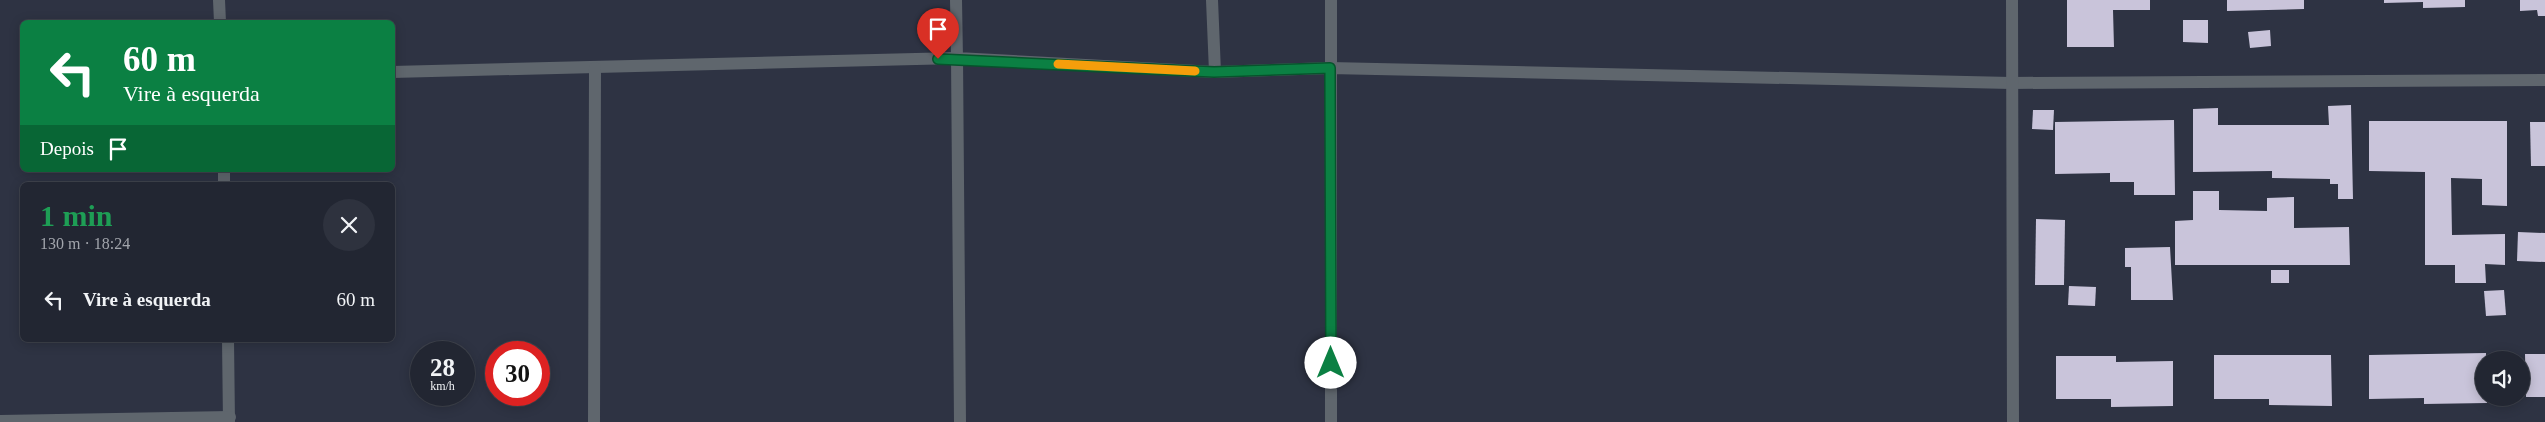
<!DOCTYPE html>
<html lang="pt">
<meta charset="utf-8">
<style>
body{margin:0;font-family:Georgia,serif;background:#2e323e;color:#f1f3f6;height:100vh;display:flex;flex-direction:column;font-size:19px;white-space:nowrap}
*{box-sizing:border-box;margin:0}
p{font-size:16px;color:#a2a5ac}
.icon{flex:none;width:28px;height:28px;fill:none;stroke:currentColor;stroke-width:2;stroke-linecap:round;stroke-linejoin:round}
.map{position:relative;flex:1;overflow:hidden}
.panel{position:absolute;left:20px;top:182px;width:375px;height:160px;display:flex;flex-direction:column;background:#222632;border-radius:8px;box-shadow:0 2px 12px #0003,0 0 0 1px #3f434d}
.panel>*{flex:none}
.hud{position:absolute;left:20px;top:20px;width:375px;height:152px;border-radius:8px;box-shadow:0 2px 12px #0003,0 0 0 1px #3f434d;background:#0b8043;color:#fff;overflow:hidden}
.tools{position:absolute;left:2475px;top:351px;display:grid;gap:10px}
.tools a{display:grid;place-items:center;width:55px;height:55px;border-radius:50%;background:#222632;box-shadow:0 2px 12px #0003,0 0 0 1px #3f434d;font-size:25px}
.speed{position:absolute;left:410px;top:341px;display:flex;gap:10px;font-size:25px;font-weight:700;text-align:center}
.speed>*{display:grid;place-content:center;width:65px;height:65px;border-radius:50%;background:#222632;box-shadow:0 2px 12px #0003,0 0 0 1px #3f434d;line-height:1}
.speed small{font-size:12px;font-weight:400}
.speed .limit{border:8px solid #d22;background:#fff;color:#111}
.pin{position:absolute;display:grid;place-items:center;width:42px;height:42px;color:#fff;margin:-51px -21px;border-radius:50% 50% 50% 0;rotate:-45deg;box-shadow:0 0 5px #0007}
.pin .icon{rotate:45deg}
.me{position:absolute;width:55px;margin:-28px;rotate:0deg;stroke-linejoin:round;filter:drop-shadow(0 0 4px #0008)}
.turn{display:flex;align-items:center;gap:18px;height:105px;padding:0 20px;font-size:22px}
.turn .icon{width:65px;height:65px;stroke-width:2.5}
.turn b{display:block;font-size:35px;line-height:42px}
.then{display:flex;align-items:center;height:48px;padding:0 20px;background:#0003;gap:10px;font-size:19px}
.round{display:grid;place-items:center;flex:none;width:52px;height:52px;border-radius:26px;background:#2e323e}
.head{display:flex;align-items:center;justify-content:space-between;height:85px;padding:0 20px}
h1{font-size:30px;font-weight:700;line-height:38px;color:#1e9e55}
ul{padding:0;list-style:none}
li{display:flex;align-items:center;gap:15px;height:65px;padding:0 20px}
li div{flex:1}
li b{display:block;font-size:19px}
li em{font-style:normal}
.map>svg:first-child{display:block}
.building{fill:#c9c4da}
.lines{fill:none;stroke-linecap:round;stroke-linejoin:round}
.street{stroke:#5f666d;stroke-width:12}
.route-casing{stroke:#07532c;stroke-width:12}
.route{stroke:#0b8043;stroke-width:9}
.slow{stroke:#f59e0b;stroke-width:9}
</style>
<div class="map">
<svg width="2545" height="422" viewBox="0 0 2545 422">
<rect width="100%" height="100%" fill="#2e3343"/>
<g class="building">
<path d="M2067,0H2150V10H2113L2114,47H2067Z"/>
<path d="M2227,0H2304V9L2227,11Z"/>
<path d="M2384,0H2465V7L2423,8V2L2384,3Z"/>
<path d="M2520,0H2545V16H2538L2537,10L2520,11Z"/>
<path d="M2183,20H2208V43L2183,42Z"/>
<path d="M2270,30L2271,46L2250,48L2248,32Z"/>
<path d="M2351,105L2353,199H2338V184H2330V179L2272,178V171L2193,172V109L2218,108V125H2329L2328,106Z"/>
<path d="M2033,110H2054L2053,130L2032,129Z"/>
<path d="M2174,120L2175,195H2134V182H2110V173L2055,174V122Z"/>
<path d="M2369,121H2507V206L2482,205V179L2451,178L2452,235L2505,234V265L2485,264L2486,283H2455V265H2425V172L2369,171Z"/>
<path d="M2530,122H2545V166H2531Z"/>
<path d="M2193,191H2219V210L2267,211V198L2294,197V228L2349,227L2350,265H2175V221L2193,220Z"/>
<path d="M2036,219L2065,220L2064,285H2035Z"/>
<path d="M2518,232L2545,233V262L2517,261Z"/>
<path d="M2170,247L2173,300H2131V267H2125V248Z"/>
<rect x="2271" y="270" width="18" height="13"/>
<path d="M2069,286L2096,287L2095,306L2068,305Z"/>
<path d="M2504,290L2506,315L2486,316L2484,291Z"/>
<path d="M2486,353V360H2484V398H2487V403L2424,404V398L2369,399V355Z"/>
<path d="M2525,354H2545V397H2526Z"/>
<path d="M2214,355H2331L2332,406L2269,405V399H2214Z"/>
<path d="M2056,356H2116V362L2173,361V406L2111,407V399H2056Z"/>
</g>
<g class="lines">
<g class="street">
<path d="M219,0L220,22"/>
<path d="M956,0L957,58L1215,72L1330,68L2011,83L2545,80"/>
<path d="M1212,0L1215,72"/>
<path d="M1331,0V422"/>
<path d="M2012,0L2013,422"/>
<path d="M392,72L957,58L960,422"/>
<path d="M224,170V185"/>
<path d="M228,340L229,422"/>
<path d="M0,421L230,417"/>
<path d="M594,422L595,68"/>
</g>
</g>
<g class="lines">
<g class="route-casing">
<path id="route" d="M938,59L1214,72L1330,68L1331,363"/>
</g>
<use href="#route" class="route"/>
<path class="slow" d="M1058,64L1195,71"/>
</g>
</svg>
<div class="tools">
<a><svg class="icon" aria-label="sound" viewBox="0 0 24 24"><path d="M4 9h4l5-4v14l-5-4H4zM17 9q2 3 0 6"/></svg></a>
</div>
<div class="speed"><div>28<small>km/h</small></div><div class="limit">30</div></div>
<div class="pin" style="left:938px;top:59px;background:#d93025"><svg class="icon" aria-label="arrive" viewBox="0 0 24 24"><path d="M6 21V4h12l-3 4 3 4H6"/></svg></div>
<svg class="me" style="left:1331px;top:363px" viewBox="-20 -20 40 40"><circle r="19" fill="#fff"/><path d="M0-13L10 11 0 6-10 11z" fill="#0b8043"/></svg>
<div class="hud">
<div class="turn"><svg class="icon" aria-label="left" viewBox="0 0 24 24"><path d="M17 20v-9H6M10 6l-5 5 5 5"/></svg><div><b>60 m</b>Vire à esquerda</div></div>
<div class="then">Depois<svg class="icon" aria-label="arrive" viewBox="0 0 24 24"><path d="M6 21V4h12l-3 4 3 4H6"/></svg></div>
</div>
<section class="panel">
<div class="head"><div><h1>1 min</h1><p>130 m · 18:24</p></div><a class="round"><svg class="icon" aria-label="close" viewBox="0 0 24 24"><path d="M6 6l12 12M18 6L6 18"/></svg></a></div>
<ul>
<li><svg class="icon" aria-label="left" viewBox="0 0 24 24"><path d="M17 20v-9H6M10 6l-5 5 5 5"/></svg><div><b>Vire à esquerda</b></div><em>60 m</em></li>
</ul>
</section>
</div>
